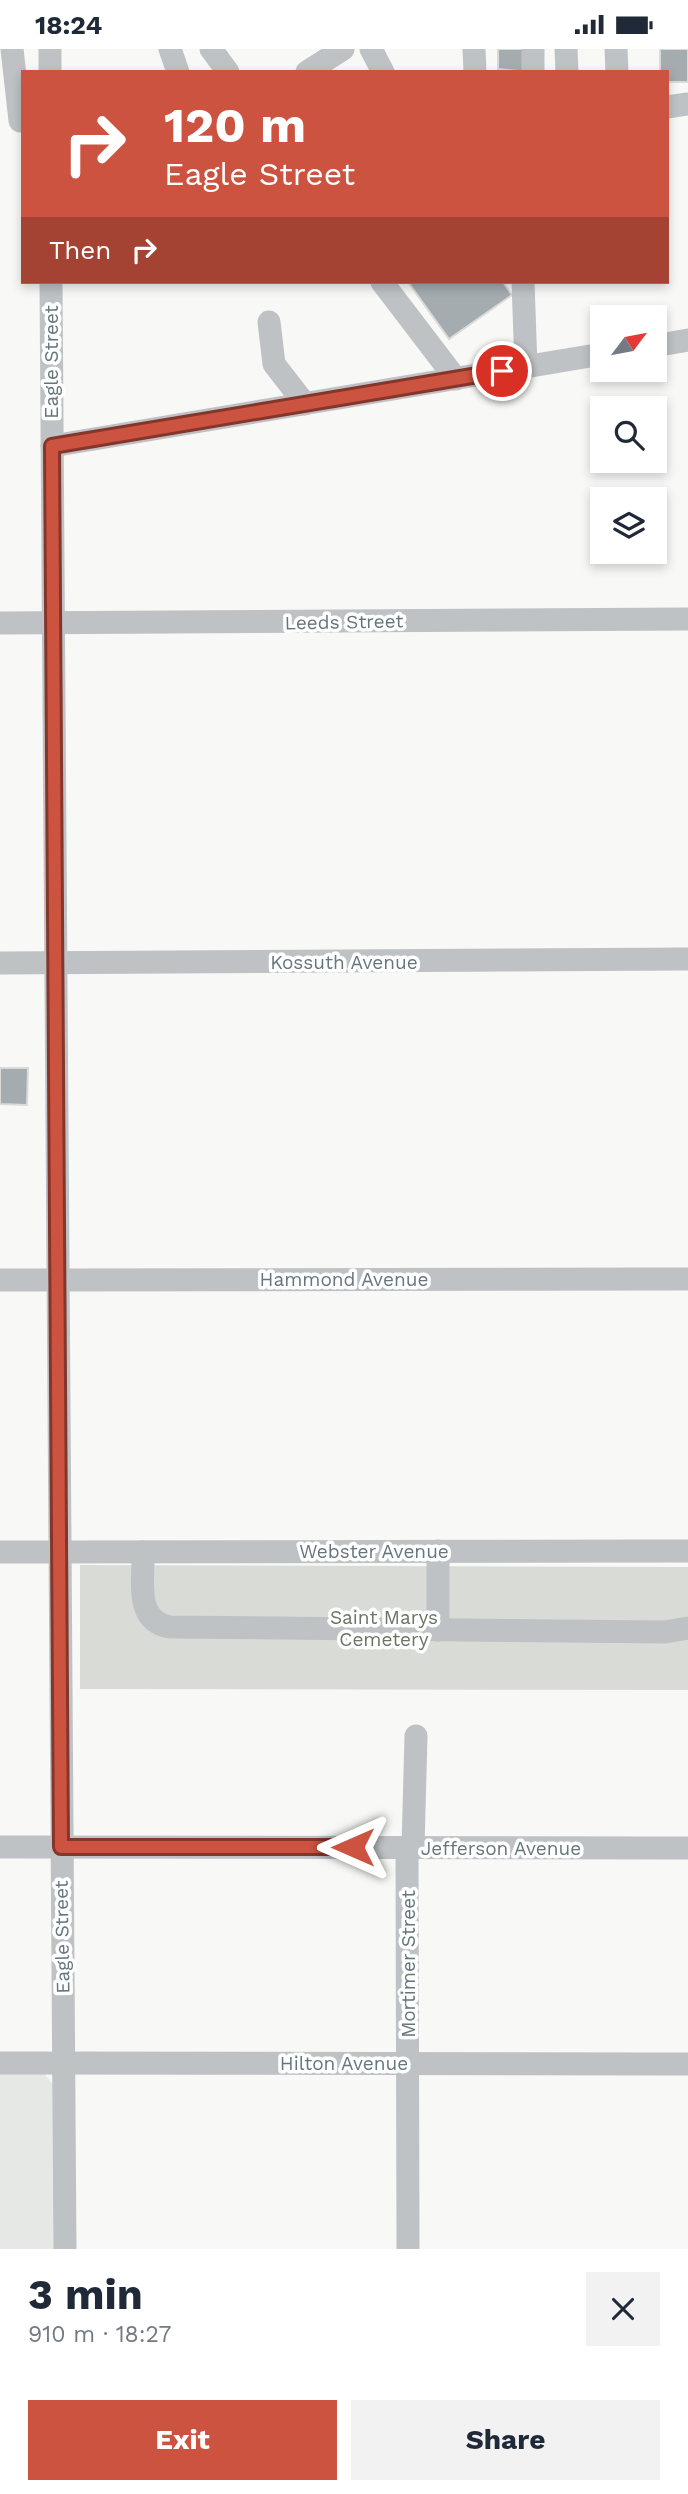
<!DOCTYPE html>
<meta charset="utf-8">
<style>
body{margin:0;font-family:"Work Sans",sans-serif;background:#f2f2f3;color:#1f2937;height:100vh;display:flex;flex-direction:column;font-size:26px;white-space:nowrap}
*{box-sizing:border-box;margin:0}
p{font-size:23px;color:#747a83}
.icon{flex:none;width:38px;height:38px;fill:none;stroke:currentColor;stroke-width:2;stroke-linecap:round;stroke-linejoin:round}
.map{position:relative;height:2200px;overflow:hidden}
.sheet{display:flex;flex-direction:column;background:#fff;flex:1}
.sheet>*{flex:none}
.banner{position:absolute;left:21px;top:21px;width:648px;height:214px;border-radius:0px;box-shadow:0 4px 10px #0003;background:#cd5341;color:#fff;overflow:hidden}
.needle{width:46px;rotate:58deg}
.fabs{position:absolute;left:590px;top:256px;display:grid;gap:14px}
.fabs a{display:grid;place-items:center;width:77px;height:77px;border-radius:0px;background:#fff;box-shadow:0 4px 10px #0003;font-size:35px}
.pin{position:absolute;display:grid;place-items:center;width:60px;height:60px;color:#fff;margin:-30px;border:4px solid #fff;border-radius:50%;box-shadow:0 2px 7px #0007}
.me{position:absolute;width:77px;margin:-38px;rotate:270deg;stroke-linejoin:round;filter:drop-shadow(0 0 5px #0008)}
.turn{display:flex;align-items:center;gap:24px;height:147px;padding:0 28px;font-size:32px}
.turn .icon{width:91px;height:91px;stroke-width:2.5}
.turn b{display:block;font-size:49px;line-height:60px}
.then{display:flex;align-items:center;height:66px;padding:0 28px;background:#0003;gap:14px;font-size:26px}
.round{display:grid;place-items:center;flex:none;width:74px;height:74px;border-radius:0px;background:#f2f2f3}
.summary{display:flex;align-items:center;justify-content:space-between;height:119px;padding:0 28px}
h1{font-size:42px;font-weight:700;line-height:52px}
.button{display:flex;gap:14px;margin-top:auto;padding:14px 28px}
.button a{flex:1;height:80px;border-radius:0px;background:#cd5341;color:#fff;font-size:28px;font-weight:700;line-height:80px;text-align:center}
.button a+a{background:#f2f2f3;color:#1f2937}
.status{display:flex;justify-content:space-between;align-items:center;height:49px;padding:0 35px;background:#fff;direction:ltr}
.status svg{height:19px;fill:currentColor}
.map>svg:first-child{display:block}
.built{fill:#e6e8e6}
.green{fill:#d9dcd6}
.building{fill:#a4acb0;stroke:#dadad8;stroke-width:2}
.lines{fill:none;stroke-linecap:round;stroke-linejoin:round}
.minor{stroke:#bec2c5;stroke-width:23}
.route-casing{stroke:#85362a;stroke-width:18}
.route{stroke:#cd5341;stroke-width:12}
.labels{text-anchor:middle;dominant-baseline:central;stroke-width:7;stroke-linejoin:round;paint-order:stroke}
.street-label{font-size:19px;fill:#66767d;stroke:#fff}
.park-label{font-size:19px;fill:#697665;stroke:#fff}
</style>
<div class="status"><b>18:24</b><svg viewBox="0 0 49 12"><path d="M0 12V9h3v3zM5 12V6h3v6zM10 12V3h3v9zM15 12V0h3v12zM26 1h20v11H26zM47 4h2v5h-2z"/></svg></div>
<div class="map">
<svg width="688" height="2200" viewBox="0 0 688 2200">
<rect width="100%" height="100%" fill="#f8f8f6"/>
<path class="built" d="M0,2022L43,2023L54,2037L55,2200H0Z"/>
<path class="green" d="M80,1516L688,1518V1641L80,1640Z"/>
<g class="building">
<path d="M498,0H528V23L498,20Z"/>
<path d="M660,0H688V33H667V23H660Z"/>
<path d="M408,233H503L512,246L449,290Z"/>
<path d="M0,1019H28L27,1056L0,1055Z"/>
</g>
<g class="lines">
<g class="minor">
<path d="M12,0L20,72H23"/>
<path d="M50,0V23"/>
<path d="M170,0L178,23"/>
<path d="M211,0L228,23"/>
<path d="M371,0L383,23"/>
<path d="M474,0L475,23"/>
<path d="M566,0L567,23"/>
<path d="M616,0L617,23"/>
<path d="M307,23L343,0"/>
<path d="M533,23V0"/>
<path d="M667,58L688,55"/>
<path d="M51,233L65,2200"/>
<path d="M382,233L456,330"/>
<path d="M523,233L526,318"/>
<path d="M269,273L274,315L305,355"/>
<path d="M654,297L688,291"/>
<path d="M52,397L602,305"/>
<path d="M0,574L688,570"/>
<path d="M0,914L688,910"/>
<path d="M0,1231L688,1230"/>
<path d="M0,1503L688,1502"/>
<path d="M143,1503C144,1532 134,1572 170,1578L665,1583L688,1579"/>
<path d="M438,1581V1502"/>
<path d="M0,1798L688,1799"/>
<path d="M407,1798L408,2200"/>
<path d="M413,1798L416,1687"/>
<path d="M0,2014L688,2015"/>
</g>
</g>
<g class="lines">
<g class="route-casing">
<path id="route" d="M353,1798H61L52,397L502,322"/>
</g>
<use href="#route" class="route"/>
</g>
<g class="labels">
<g class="street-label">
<text transform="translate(51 313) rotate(-90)">Eagle Street</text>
<text transform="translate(344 573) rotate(-1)">Leeds Street</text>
<text x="344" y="913">Kossuth Avenue</text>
<text x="344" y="1230">Hammond Avenue</text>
<text x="374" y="1502">Webster Avenue</text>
<text x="501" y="1799">Jefferson Avenue</text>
<text transform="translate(62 1888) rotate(-91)">Eagle Street</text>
<text transform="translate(408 1915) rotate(-90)">Mortimer Street</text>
<text x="344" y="2014">Hilton Avenue</text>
</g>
<g class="park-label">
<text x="384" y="1568">Saint Marys<tspan x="384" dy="22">Cemetery</tspan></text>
</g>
</g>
</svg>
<div class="fabs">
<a><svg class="needle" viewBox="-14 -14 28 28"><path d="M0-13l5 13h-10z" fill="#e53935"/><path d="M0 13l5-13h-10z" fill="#747a83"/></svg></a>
<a><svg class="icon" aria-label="search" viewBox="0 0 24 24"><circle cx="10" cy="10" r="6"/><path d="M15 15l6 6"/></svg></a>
<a><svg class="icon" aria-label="layers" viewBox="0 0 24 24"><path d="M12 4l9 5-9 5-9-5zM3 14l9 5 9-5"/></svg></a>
</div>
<div class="pin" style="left:502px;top:322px;background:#d93025"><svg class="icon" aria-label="arrive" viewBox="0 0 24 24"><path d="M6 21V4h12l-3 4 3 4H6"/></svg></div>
<svg class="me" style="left:353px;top:1798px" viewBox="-20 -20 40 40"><path d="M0-17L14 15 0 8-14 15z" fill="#cd5341" stroke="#fff" stroke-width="4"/></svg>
<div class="banner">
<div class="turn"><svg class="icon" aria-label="right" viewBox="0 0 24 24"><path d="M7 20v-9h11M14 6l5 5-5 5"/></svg><div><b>120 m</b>Eagle Street</div></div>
<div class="then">Then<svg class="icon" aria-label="right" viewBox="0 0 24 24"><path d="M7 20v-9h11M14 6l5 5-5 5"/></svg></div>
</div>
</div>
<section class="sheet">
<div class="summary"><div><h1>3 min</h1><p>910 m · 18:27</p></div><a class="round"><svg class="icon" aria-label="close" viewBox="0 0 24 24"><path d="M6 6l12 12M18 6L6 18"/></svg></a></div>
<div class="button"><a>Exit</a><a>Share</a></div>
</section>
